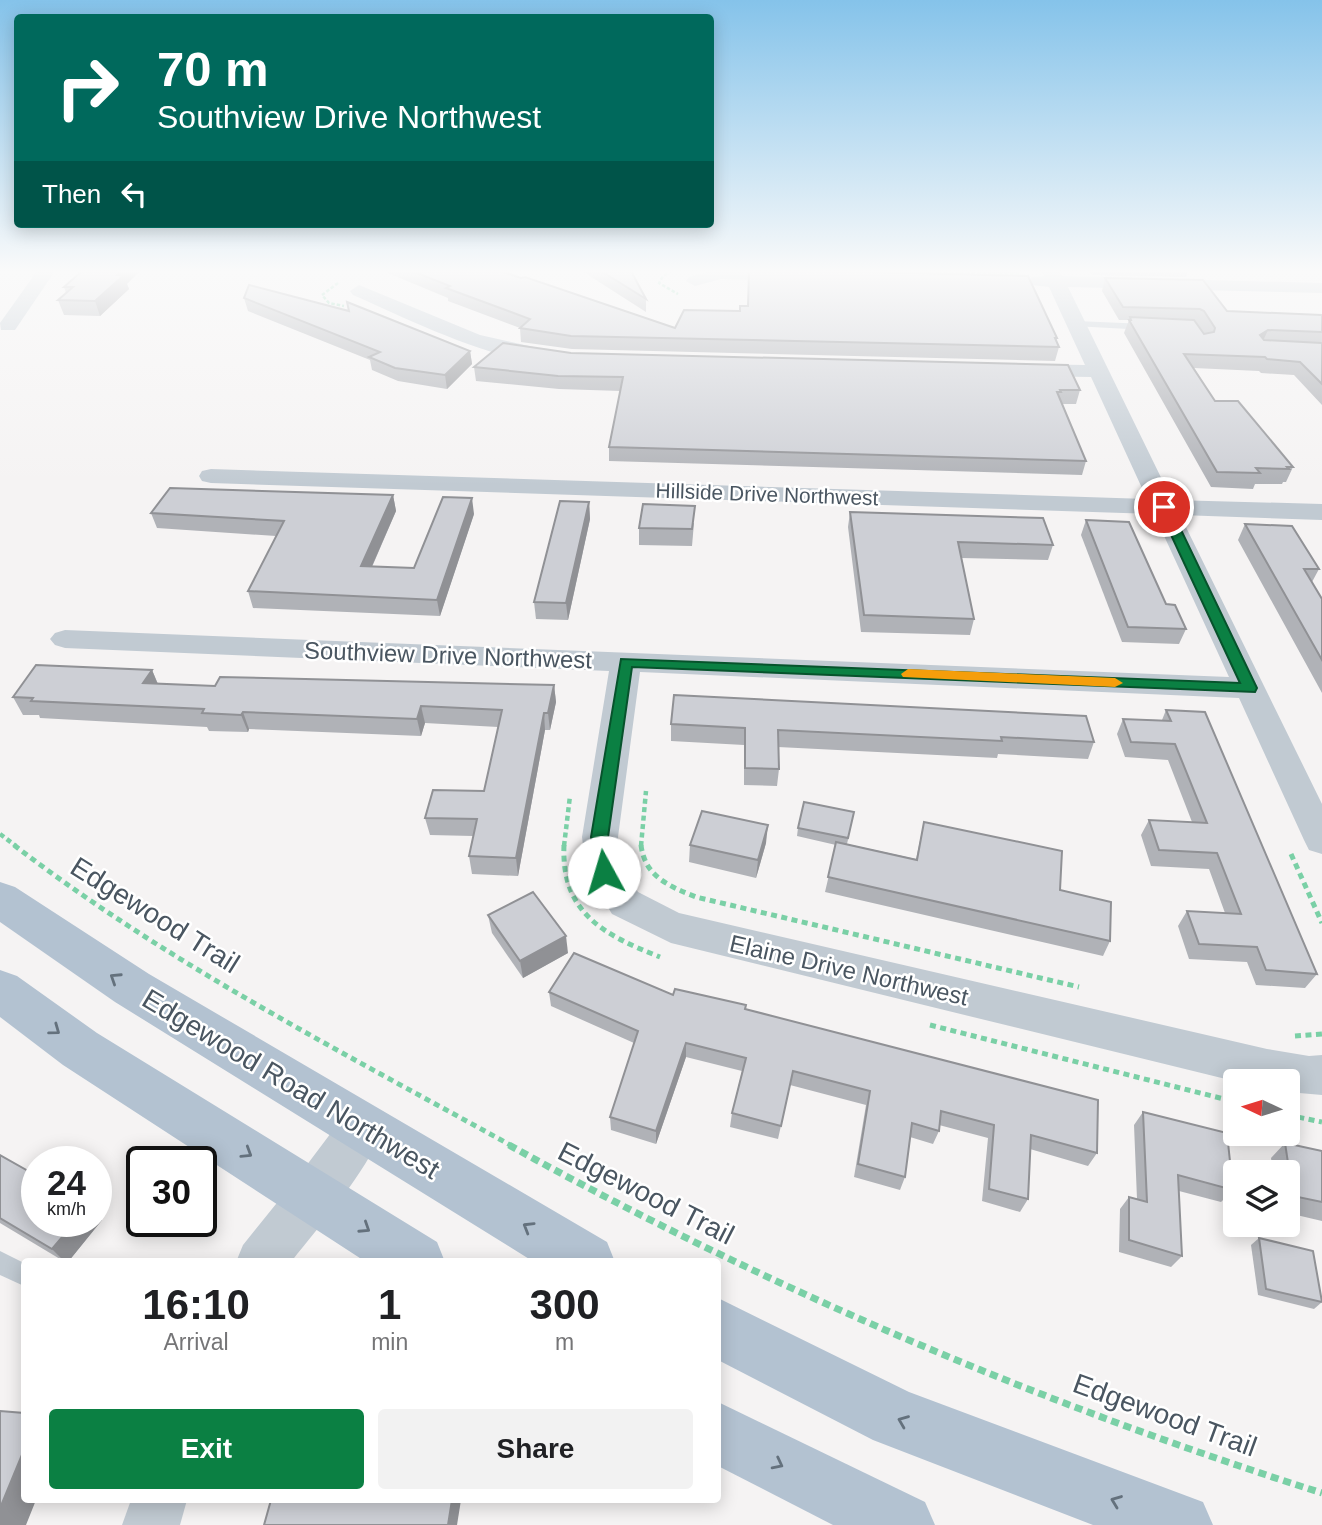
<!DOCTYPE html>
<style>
body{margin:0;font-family:Arial,sans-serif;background:#f2f2f2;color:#202124;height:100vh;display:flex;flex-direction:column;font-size:26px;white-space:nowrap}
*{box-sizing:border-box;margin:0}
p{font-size:23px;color:#757577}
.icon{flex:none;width:38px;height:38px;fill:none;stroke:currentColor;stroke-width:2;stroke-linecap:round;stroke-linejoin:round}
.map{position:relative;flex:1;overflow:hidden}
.sheet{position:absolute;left:21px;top:1258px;width:700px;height:245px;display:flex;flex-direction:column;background:#fff;border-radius:7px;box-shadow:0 4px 18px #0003}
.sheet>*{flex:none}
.top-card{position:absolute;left:14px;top:14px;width:700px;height:214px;border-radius:7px;box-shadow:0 4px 18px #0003;background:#00695c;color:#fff;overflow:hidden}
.needle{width:46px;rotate:274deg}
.tools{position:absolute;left:1223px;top:1069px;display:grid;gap:14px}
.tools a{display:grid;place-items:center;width:77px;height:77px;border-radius:7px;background:#fff;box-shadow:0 4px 18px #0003;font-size:35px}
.speed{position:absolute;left:21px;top:1146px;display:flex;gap:14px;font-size:35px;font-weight:700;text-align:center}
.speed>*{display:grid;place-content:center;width:91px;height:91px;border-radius:50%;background:#fff;box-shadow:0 4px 18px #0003;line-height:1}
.speed small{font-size:18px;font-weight:400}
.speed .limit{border:4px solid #111;border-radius:10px;background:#fff;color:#111}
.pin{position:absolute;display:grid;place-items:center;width:60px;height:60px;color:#fff;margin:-30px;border:4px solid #fff;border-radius:50%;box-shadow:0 2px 7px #0007}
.me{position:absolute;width:77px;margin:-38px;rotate:354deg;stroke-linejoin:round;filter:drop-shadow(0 0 5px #0008)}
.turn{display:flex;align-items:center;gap:24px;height:147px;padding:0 28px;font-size:32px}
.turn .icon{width:91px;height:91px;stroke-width:2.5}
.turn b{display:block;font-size:49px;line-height:60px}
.then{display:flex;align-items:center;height:66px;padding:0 28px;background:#0003;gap:14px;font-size:26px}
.eta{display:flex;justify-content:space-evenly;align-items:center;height:119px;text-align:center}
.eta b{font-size:42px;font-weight:800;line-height:49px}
.primary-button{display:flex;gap:14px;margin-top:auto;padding:14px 28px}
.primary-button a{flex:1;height:80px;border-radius:7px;background:#0b8043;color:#fff;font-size:28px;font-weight:800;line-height:80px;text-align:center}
.primary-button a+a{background:#f2f2f2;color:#202124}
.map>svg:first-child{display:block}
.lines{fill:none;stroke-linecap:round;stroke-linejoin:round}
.path-far3{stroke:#7ad0a6;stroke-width:2.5;stroke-dasharray:3.5 2;stroke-linecap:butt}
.path-far2{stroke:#7ad0a6;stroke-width:4.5;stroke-dasharray:5 3.5;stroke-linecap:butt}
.path-far1{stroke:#7ad0a6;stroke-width:5;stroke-dasharray:6 4.5;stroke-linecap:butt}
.path{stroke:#7ad0a6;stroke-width:7;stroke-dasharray:8 5;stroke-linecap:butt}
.service{fill:#c1cad2;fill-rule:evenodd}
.minor{fill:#c1cad2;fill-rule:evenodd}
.primary{fill:#b3c2d1;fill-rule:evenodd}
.wall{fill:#b0b2b7}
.shaded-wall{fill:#909195}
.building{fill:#cdcfd5;stroke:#909195;stroke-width:2}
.oneway{stroke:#64717d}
.route{fill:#0b8043;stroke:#07532c;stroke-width:2}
.slow{fill:#f59e0b}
.labels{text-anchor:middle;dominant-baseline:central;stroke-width:5;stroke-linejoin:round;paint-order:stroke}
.far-street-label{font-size:21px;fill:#4a5661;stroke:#fff}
.street-label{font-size:24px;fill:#4a5661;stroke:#fff}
.near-street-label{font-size:28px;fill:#4a5661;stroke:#fff}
</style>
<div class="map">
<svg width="1322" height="1525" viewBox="0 0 1322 1525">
<rect width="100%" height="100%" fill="#f5f3f3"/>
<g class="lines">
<g class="path-far3">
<path d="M672,271L663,276L659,283L678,294"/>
<path d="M944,272L1019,274"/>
<path d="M338,283L322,295L329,303L344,306"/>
</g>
<g class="path-far2">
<path d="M0,834L16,846"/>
<path d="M564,846L570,796"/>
<path d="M641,846L646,791"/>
</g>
<g class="path-far1">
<path d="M14,845C167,963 342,1052 512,1146"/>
<path d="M564,845C561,913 604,935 660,957"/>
<path d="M641,845C645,877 669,886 696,897L1079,987"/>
<path d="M1291,854L1322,923"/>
<path d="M930,1025L1236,1102"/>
<path d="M1295,1036L1322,1034"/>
<path d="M1288,1115L1322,1122"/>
</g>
<path class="path" d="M509,1145C767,1288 1041,1404 1322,1493"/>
<g class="service">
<path d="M1076,321L1147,324L1152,327L1147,330L1073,326L1071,324Z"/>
<path d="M0,1251L24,1263V1286L0,1275Z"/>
</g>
<g class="minor">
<path d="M37,271H55L15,330H1L0,323Z"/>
<path d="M710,271H798L804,276L795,281L721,279L695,286L686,281L689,277Z"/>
<path d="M1042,271H1060L1062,276L1322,283V293L1068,287L1172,500L1322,504V520L1180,515L1322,804V854L1309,850L1304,840L1239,698L640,672L618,837L622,868L638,892L679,913L1267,1049L1309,1056L1322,1055V1095L1288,1092V1082H1238L671,943L612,914L586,871L582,837L609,671L65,648L55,645L50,639L55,633L65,630L1229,677L1154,514L211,483L202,481L199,476L202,471L211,469L1147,499L1091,377L1024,376L1017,374L1014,370L1017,366L1024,364L1085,365L1049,287L1032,285L1029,281L1032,277L1044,276Z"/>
<path d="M359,285L480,335L551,351L554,355L551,359C508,370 395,313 353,295L350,291Z"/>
<path d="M362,1107L378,1113L384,1128C363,1177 324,1220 291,1262H236L243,1245L297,1178L346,1113Z"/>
<path d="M131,1500H187L180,1525H122Z"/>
</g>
<g class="primary">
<path d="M0,882L15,887L149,974L607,1242L615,1262H534L115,1002L0,922Z"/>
<path d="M0,970L17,976L97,1033L437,1242L445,1262H366L63,1065L0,1017Z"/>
<path d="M718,1298L909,1392L1203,1502L1213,1525H1093L873,1440L718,1360Z"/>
<path d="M718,1402L925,1502L935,1525H833L718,1466Z"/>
</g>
</g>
<g class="wall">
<path d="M383,271H500L675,328L1057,338L1056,341L1059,347L1055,361L572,349L521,342L520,328L448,301V298Z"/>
<path d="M582,271H631L646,299V312Z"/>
<path d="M916,271H1017V273Z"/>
<path d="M1090,271H1188L1186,277L1092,275Z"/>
<path d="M1105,278L1227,311L1322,315V405L1294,375L1261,373L1259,371L1194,368L1215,401L1293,467L1286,482H1283L1282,484H1255L1253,489L1211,487L1124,333L1129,320H1119L1102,291Z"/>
<path d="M127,284L129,289L100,316L64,315L58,300L66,293L64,287Z"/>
<path d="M244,298L470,351L472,364L447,389L398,381L372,370L370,360L248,311Z"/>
<path d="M571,353L1080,390L1076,404H1062L1086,461L1082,475L609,461V447L621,391L559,389L476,381L474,367Z"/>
<path d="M393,495L396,511L372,567L414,568L474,514L440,616L253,608L248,591L276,536L157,528L151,513Z"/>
<path d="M589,502L590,519L568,620L536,619L534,602Z"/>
<path d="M850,512L1053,545L1048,560L961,558L974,619L970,635L861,632L848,527Z"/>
<path d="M1086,520L1166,604L1186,629L1179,644L1122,642L1081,535Z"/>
<path d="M694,523L692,546L639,545V528Z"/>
<path d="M1245,524L1319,569L1312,582L1322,599V693L1238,540Z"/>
<path d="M152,670L158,684L215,686L554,685L556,702L550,730H545L518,876L472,874L469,856L473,836L430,835L425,818L484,791L498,727L425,723L421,736L249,729L248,732L209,731L207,727L40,718L39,715H23L13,697Z"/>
<path d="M674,695L1094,742L1088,759L998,754L997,758L778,747L779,769L777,786L744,785V745L671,741V724Z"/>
<path d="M1166,710L1317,974L1305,988L1256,985L1247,962L1189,959L1178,926L1187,911L1225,913L1209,869L1151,866L1141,835L1149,820L1192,822L1168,760L1125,757L1117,734L1123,719L1162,720Z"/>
<path d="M854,812L847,844L916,859L924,822L1060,890L1110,941L1103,956L825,892L836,845L797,836L798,828Z"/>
<path d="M766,843L756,878L689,862L690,845Z"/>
<path d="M488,915L568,953L523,978L492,933Z"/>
<path d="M549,992L673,995L746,1009L1097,1153L1088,1166L1030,1149L1028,1199L1020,1212L982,1201L988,1138L939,1125V1131L933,1144L910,1137L905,1177L900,1190L854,1177L866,1105L790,1085L778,1139L730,1127L732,1113L742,1071L686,1057L656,1144L611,1130L610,1117L634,1043L551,1006Z"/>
<path d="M1143,1112L1233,1190L1221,1202L1179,1191L1182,1256L1171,1267L1119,1252L1120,1209L1129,1197L1137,1199L1134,1125Z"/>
<path d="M1285,1143L1322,1151V1221L1288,1213V1172H1273L1271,1158Z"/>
<path d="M0,1155L102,1220L68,1262H65L0,1223Z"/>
<path d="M1259,1238L1322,1302L1314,1309L1258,1295L1251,1245Z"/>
</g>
<g class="shaded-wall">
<path d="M120,271H140L127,284L129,289L100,316L95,301Z"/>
<path d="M1268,330L1262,343L1260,335Z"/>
<path d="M470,351L472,364L447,389L445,375Z"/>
<path d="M393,495L396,511L365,582L361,566Z"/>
<path d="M472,498L474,514L440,616L437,600Z"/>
<path d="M589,502L590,519L568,620L566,603Z"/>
<path d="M152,670L159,687L143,683Z"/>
<path d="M554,685L556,702L550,730L548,713Z"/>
<path d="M421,706L425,723L421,736L417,719Z"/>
<path d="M243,712L249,729L248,732L241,715Z"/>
<path d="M544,713L545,730L518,876L516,858Z"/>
<path d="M768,825L766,843L756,878L758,860Z"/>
<path d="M566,936L568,953L523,978L520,961Z"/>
<path d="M686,1043V1057L656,1144V1131Z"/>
<path d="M96,1214L102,1220L68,1262H65L52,1249L75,1222H96Z"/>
<path d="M24,1450V1500H36L26,1525H0V1508Z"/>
<path d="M452,1500H461L457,1525H448Z"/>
</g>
<g class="building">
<path d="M82,271H120L117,275H124L95,301L58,300L73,287H64Z"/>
<path d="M412,271H500L521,278L525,277L675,328L684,310L740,311V306H748L749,271H830L1028,276L1057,338H1055L1059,347L571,336L520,328L530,319L446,288L450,286Z"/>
<path d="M601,271H631L646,299Z"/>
<path d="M1105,278L1203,280L1227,311L1322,315V332L1268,330L1260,335L1264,340L1322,343V384L1300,362L1267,359L1265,357L1184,354L1215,401H1238L1293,467H1287L1289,469L1256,468L1260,473L1217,472L1129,320H1131L1130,317L1194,320L1204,334L1214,332L1215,328L1204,311L1200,309L1123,307Z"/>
<path d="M249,285L349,311L347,302L470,351L445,375L395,368L369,357L380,352L244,298Z"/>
<path d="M503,343L571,353L1068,365L1080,390H1060L1061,392H1057L1086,461L609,447L623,377L558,376L474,367Z"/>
<path d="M170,488L393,495L361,566L414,568L443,497L472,498L437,600L248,591L284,521L151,513Z"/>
<path d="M560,501L589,502L566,603L534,602Z"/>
<path d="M643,504L695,506L692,529L639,528Z"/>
<path d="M850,512L1043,518L1053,545L958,542L974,619L864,615Z"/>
<path d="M1086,520L1129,522L1166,604L1175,605L1186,629L1128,627Z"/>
<path d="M1245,524L1292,526L1319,569H1304L1322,599V660Z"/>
<path d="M36,665L152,670L143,683L215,686L220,677L554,685L548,713H544L516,858L469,856L477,819L425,818L433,790L484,791L502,710L421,706L417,719L243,712L241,715L202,713L204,709L31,701L33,698L13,697Z"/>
<path d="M674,695L1086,716L1094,742L1001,737L1002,741L778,730L779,769L745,768V728L671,724Z"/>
<path d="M1166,710L1205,712L1317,974L1266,970L1257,947L1199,944L1187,911L1241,914L1217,853L1159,850L1149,820L1207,823L1175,744L1131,742L1123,719L1171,721Z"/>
<path d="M804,802L854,812L848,838L798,828Z"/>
<path d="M702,811L768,825L758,860L690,845Z"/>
<path d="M924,822L1062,851L1060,890L1111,902L1110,941L828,877L836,842L917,860Z"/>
<path d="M533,892L566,936L520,961L488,915Z"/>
<path d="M574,953L673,995L675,989L746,1005L745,1009L1098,1100L1097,1153L1031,1135L1028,1199L989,1189L994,1125L941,1111L939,1131L912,1123L905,1177L858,1164L870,1091L793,1071L781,1126L732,1113L746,1058L686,1043L656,1131L610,1117L638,1031L549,992Z"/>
<path d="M1143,1112L1227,1133L1233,1190L1178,1175L1182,1256L1129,1240V1197L1147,1202Z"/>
<path d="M1285,1143L1322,1151V1202L1293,1196Z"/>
<path d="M0,1155L37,1176V1222H75L52,1249L0,1218Z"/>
<path d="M1259,1238L1313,1251L1322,1302L1266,1289Z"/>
<path d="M0,1411L24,1413V1450L0,1508Z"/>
<path d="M271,1500H452L448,1525H264Z"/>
</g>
<defs><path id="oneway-chevron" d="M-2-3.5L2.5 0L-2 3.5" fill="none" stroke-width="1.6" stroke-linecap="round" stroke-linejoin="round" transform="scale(1.75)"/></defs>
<g class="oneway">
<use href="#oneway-chevron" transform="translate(115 978) rotate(-147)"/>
<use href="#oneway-chevron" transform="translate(55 1030) rotate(36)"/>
<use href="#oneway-chevron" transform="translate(247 1153) rotate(32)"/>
<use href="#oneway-chevron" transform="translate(528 1227) rotate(-149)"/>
<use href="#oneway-chevron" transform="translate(365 1228) rotate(33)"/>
<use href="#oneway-chevron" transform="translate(903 1421) rotate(-158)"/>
<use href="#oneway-chevron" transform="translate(778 1464) rotate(27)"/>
<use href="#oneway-chevron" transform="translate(1116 1501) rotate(-159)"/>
</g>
<linearGradient id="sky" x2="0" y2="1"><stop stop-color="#85c3ea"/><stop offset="0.56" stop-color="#fafafa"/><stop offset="1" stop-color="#fafafa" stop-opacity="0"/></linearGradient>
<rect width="1322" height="485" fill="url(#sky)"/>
<path class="route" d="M1164,503L1170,507L1257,688L1255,692L632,667L608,837L613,872L610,876H598L591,837L621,659L1240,683L1158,507Z"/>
<path class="slow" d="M908,669L1115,678L1123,683L1115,687L903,677L901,674Z"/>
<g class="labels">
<g class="far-street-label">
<text transform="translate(767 494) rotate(2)">Hillside Drive Northwest</text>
</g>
<g class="street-label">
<text transform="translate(448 655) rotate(2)">Southview Drive Northwest</text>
<text transform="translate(849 970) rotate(13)">Elaine Drive Northwest</text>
</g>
<g class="near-street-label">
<text transform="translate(155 915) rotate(32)">Edgewood Trail</text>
<text transform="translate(291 1084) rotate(31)">Edgewood Road Northwest</text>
<text transform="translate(646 1193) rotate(27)">Edgewood Trail</text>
<text transform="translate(1165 1415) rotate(20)">Edgewood Trail</text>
</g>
</g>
</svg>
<div class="tools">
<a><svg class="needle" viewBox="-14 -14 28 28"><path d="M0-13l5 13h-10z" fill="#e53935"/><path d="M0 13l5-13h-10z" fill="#757577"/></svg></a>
<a><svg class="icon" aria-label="layers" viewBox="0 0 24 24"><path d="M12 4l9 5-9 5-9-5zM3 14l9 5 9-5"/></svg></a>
</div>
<div class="speed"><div>24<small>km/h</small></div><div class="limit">30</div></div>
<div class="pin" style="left:1164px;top:507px;background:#d93025"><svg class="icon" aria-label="arrive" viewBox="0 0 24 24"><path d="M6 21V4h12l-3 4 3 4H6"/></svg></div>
<svg class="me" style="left:604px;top:872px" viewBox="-20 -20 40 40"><circle r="19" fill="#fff"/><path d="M0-13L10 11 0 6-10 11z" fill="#0b8043"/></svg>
<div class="top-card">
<div class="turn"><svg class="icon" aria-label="right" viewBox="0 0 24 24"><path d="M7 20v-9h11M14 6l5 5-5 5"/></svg><div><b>70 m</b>Southview Drive Northwest</div></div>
<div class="then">Then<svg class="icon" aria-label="left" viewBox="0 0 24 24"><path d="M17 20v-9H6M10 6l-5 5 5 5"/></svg></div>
</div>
<section class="sheet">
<div class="eta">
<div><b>16:10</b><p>Arrival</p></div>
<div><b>1</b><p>min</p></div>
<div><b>300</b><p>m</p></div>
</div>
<div class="primary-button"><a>Exit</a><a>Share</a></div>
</section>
</div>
